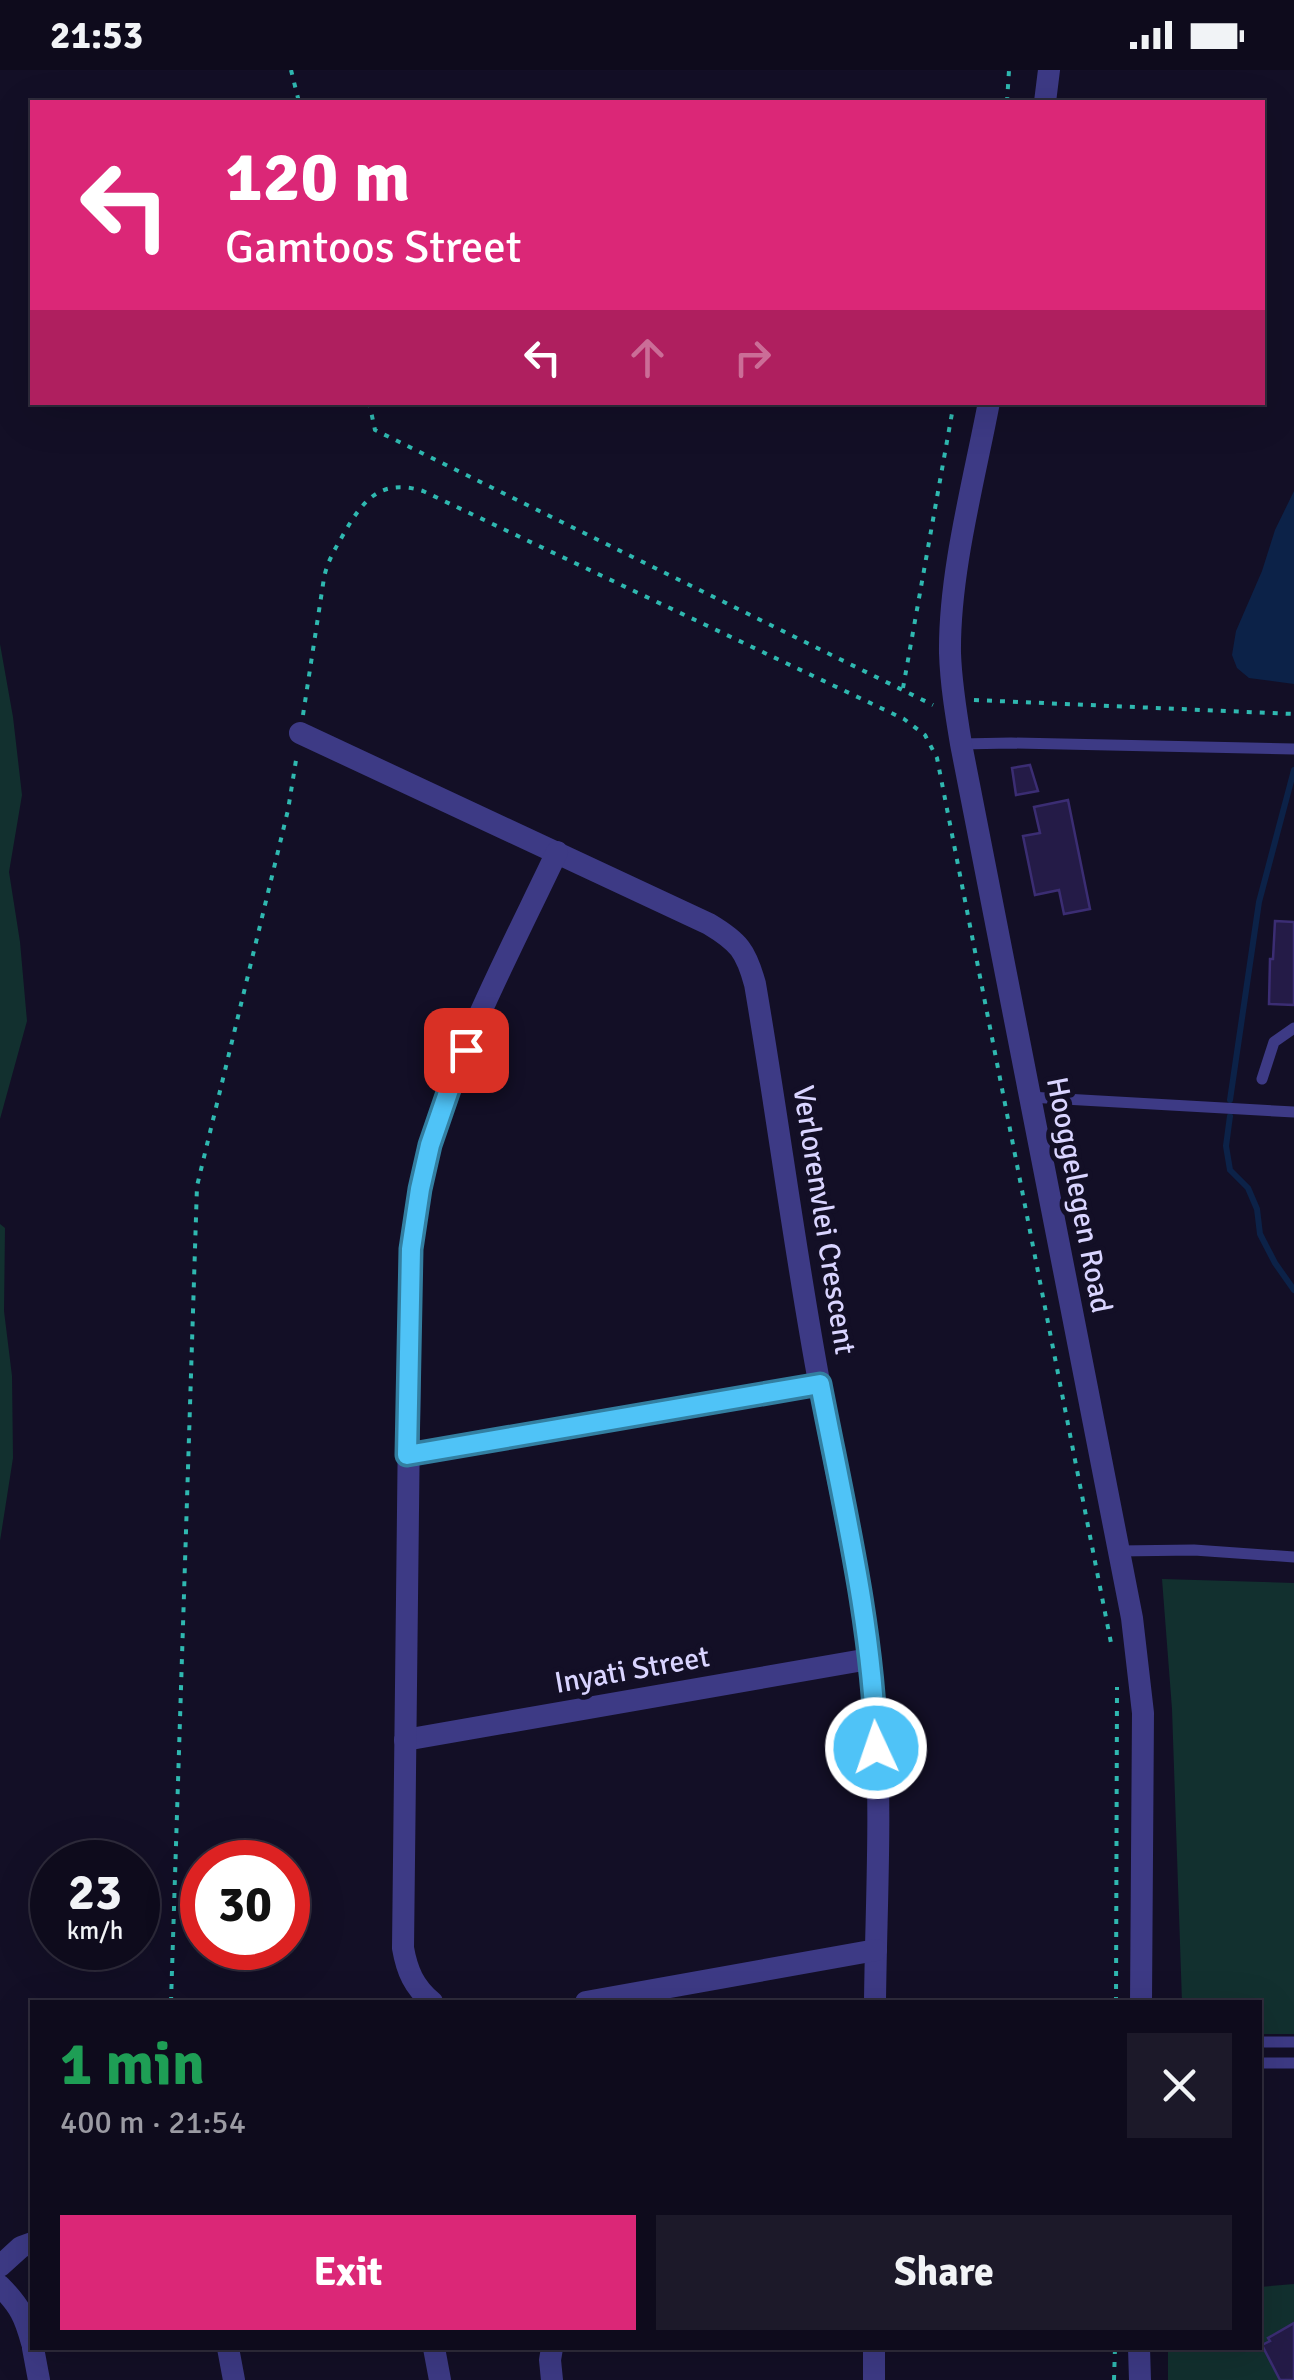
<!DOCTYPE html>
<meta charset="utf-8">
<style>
body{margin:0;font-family:Signika,sans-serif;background:#1c1929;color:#f1f3f6;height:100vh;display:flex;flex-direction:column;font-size:38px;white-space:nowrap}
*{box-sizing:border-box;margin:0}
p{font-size:32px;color:#9b9ba3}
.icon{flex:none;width:55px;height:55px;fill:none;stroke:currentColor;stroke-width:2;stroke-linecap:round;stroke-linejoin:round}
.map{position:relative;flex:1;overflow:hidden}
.details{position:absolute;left:30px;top:1930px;width:1232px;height:350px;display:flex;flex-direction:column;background:#0e0b1c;border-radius:0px;box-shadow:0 10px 40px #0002,0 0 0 2px #2e2b3b}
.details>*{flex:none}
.guide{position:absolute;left:30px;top:30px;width:1235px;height:305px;border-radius:0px;box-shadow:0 10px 40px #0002,0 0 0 2px #2e2b3b;background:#db2777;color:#fff;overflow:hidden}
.speed{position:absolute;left:30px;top:1770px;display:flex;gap:20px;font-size:50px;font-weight:700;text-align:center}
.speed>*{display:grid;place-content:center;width:130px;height:130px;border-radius:50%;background:#0e0b1c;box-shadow:0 10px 40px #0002,0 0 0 2px #2e2b3b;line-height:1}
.speed small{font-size:25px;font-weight:400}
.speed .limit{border:15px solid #d22;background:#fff;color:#111}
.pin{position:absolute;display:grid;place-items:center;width:85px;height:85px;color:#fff;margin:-42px;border-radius:20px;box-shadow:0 5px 15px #0006}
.me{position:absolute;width:110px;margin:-55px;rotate:357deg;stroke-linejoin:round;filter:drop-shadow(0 0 8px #0008)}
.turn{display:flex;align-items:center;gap:35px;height:210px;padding:0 30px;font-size:45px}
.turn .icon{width:130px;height:130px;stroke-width:2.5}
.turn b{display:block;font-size:70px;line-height:85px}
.lanes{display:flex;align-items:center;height:95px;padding:0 30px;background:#0003;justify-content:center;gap:50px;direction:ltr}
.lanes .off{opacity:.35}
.round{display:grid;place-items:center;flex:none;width:105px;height:105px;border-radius:0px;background:#1c1929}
.summary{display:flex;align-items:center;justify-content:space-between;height:170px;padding:0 30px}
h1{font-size:60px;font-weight:800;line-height:75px;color:#1e9e55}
.cta{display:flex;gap:20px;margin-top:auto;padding:20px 30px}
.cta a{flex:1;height:115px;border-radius:0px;background:#db2777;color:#fff;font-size:40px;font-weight:800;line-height:115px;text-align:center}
.cta a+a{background:#1c1929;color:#f1f3f6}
.status{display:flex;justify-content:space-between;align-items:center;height:70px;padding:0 50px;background:#0e0b1c;direction:ltr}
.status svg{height:28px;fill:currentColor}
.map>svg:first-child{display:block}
.green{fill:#12302f}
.water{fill:#0c2248}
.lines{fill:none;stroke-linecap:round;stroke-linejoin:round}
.stream{stroke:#0c2248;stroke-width:6}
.building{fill:#241b47;stroke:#3b2d73;stroke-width:2.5}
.path{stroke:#2fb8b0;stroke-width:4;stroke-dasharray:5 8;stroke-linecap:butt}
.service{stroke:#3d3a85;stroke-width:11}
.minor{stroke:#3d3a85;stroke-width:22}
.route-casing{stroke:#337fa1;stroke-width:25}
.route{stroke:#4fc3f7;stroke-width:18}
.labels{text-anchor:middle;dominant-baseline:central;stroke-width:10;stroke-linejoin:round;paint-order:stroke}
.street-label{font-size:30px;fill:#d9d4ff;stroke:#130f26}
</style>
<div class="status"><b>21:53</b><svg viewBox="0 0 49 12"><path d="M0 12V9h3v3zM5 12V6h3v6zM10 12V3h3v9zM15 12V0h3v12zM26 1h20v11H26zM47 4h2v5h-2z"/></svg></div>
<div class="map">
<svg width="1294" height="2310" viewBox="0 0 1294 2310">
<rect width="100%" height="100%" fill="#130f26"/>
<g class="green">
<path d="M0,574L13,647L22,725L9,802L20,872L27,951L0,1049Z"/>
<path d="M0,1154L5,1158L4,1241L12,1306L13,1388L0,1471Z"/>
<path d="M1162,1509L1294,1513V1964H1260V1932H1182L1172,1639Z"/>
<path d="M1294,2214V2310H1168V2278H1260V2217Z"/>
</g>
<path class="water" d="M1294,421V614L1249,608L1237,598L1232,585L1236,561L1262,501L1275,460Z"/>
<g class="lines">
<g class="stream">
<path d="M1230,1030L1259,832L1294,700"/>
<path d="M1230,1046L1226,1076L1230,1100L1248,1118L1257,1139L1260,1164L1275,1193L1294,1220"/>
</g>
</g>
<g class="building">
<path d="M1030,695L1038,721L1016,725L1012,698Z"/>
<path d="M1068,730L1090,839L1064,844L1059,820L1035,825L1023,766L1040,763L1034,737Z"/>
<path d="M1275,851L1294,852V935L1269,934L1270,889H1273Z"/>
<path d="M1294,2253V2310H1280L1262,2275L1270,2271L1268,2268Z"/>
</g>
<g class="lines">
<g class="path">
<path d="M291,0L299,32"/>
<path d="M1007,32L1009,0"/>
<path d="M369,332L375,360L933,635"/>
<path d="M903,618L954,332"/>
<path d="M974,630L1294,644"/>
<path d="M303,645L324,508C327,492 335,479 343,465C363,430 380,408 423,421L904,649L925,665L937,688L1112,1578"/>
<path d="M171,1932L197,1116L288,740L297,684"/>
<path d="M1116,1932L1117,1617"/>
<path d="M1114,2310L1115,2278"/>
</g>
<g class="service">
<path d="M961,674L1011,673L1294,679"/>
<path d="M1262,1009L1274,972L1294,958"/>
<path d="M1029,1027L1294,1042"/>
<path d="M1119,1481L1194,1480L1294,1487"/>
<path d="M1260,1972H1294"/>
<path d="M1260,1993H1294"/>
</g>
<g class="minor">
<path d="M1045,32L1049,0"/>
<path d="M989,332C974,411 949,503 950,583C951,614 956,644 961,674L1132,1548L1143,1643L1141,1932"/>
<path d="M300,663L709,854C739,872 746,881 755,914C778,1048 795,1184 820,1317C840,1426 867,1535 875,1645C882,1740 876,1837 875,1932"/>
<path d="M407,1385L819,1314"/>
<path d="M405,1670L869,1589"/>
<path d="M432,1932C414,1917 407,1901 403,1878L411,1179C416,1144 420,1107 431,1073C461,972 512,877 557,782"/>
<path d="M586,1932L876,1880"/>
<path d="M0,2196L21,2177L32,2173"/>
<path d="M0,2216C20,2236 25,2247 32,2273"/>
<path d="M33,2278L39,2310"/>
<path d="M228,2278L234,2310"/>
<path d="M434,2278L440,2310"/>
<path d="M874,2278V2310"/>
<path d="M1139,2278L1140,2310"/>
<path d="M552,2310L550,2290L552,2278"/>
</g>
</g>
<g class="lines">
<g class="route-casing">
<path id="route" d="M466,980L453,1008L430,1075L420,1119L411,1179L407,1385L820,1314C843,1433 873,1556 876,1678"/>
</g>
<use href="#route" class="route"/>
</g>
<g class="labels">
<g class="street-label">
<text transform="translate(1079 1125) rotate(79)">Hooggelegen Road</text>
<text transform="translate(824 1150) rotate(81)">Verlorenvlei Crescent</text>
<text transform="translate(632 1600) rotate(-10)">Inyati Street</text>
</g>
</g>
</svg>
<div class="speed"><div>23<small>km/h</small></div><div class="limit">30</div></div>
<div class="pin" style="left:466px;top:980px;background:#d93025"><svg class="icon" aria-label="arrive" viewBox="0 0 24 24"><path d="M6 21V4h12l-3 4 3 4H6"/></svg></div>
<svg class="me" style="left:876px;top:1678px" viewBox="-20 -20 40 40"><circle r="17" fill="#4fc3f7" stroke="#fff" stroke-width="3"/><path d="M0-11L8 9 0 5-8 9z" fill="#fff"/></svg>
<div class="guide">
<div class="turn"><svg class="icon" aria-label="left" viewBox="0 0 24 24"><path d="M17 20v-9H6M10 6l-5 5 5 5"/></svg><div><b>120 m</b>Gamtoos Street</div></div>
<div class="lanes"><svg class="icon" aria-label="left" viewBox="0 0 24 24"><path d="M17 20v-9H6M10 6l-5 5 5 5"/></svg><svg class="icon off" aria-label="ahead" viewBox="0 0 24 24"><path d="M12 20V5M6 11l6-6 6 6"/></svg><svg class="icon off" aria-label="right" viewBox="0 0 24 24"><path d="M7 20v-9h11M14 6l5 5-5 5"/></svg></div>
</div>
<section class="details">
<div class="summary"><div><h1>1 min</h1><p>400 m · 21:54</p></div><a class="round"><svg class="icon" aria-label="close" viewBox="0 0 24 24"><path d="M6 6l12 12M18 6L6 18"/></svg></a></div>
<div class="cta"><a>Exit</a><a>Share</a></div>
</section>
</div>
